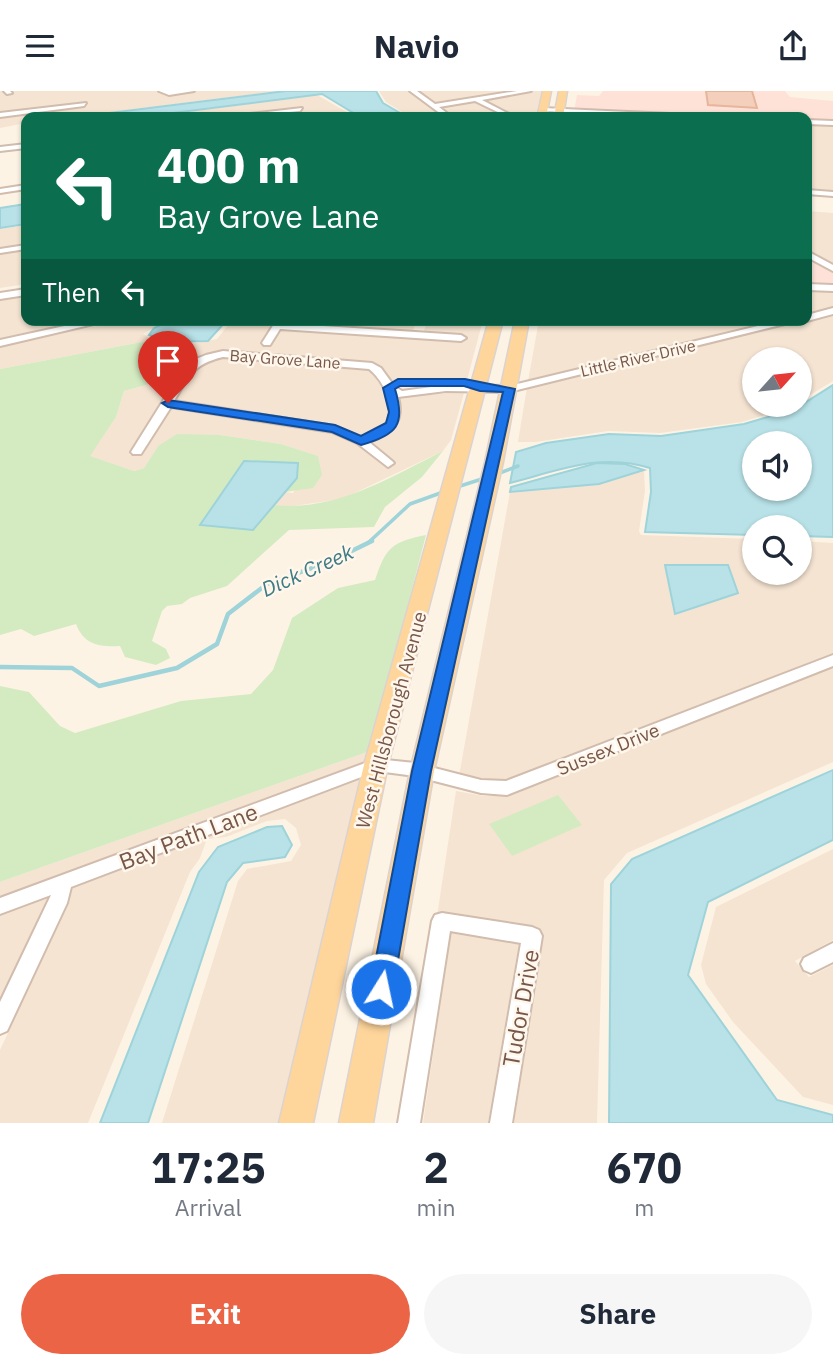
<!DOCTYPE html>
<style>
body{margin:0;font-family:"IBM Plex Sans",sans-serif;background:#f6f6f7;color:#1f2937;height:100vh;display:flex;flex-direction:column;font-size:26px;white-space:nowrap}
*{box-sizing:border-box;margin:0}
p{font-size:23px;color:#747a83}
.icon{flex:none;width:38px;height:38px;fill:none;stroke:currentColor;stroke-width:2;stroke-linecap:round;stroke-linejoin:round}
.map{position:relative;height:1032px;overflow:hidden}
.details{display:flex;flex-direction:column;background:#fff;flex:1}
.details>*{flex:none}
.banner{position:absolute;left:21px;top:21px;width:791px;height:214px;border-radius:14px;box-shadow:0 2px 5px #0004;background:#0b6e4f;color:#fff;overflow:hidden}
.needle{width:46px;rotate:63deg}
.buttons{position:absolute;left:742px;top:256px;display:grid;gap:14px}
.buttons a{display:grid;place-items:center;width:70px;height:70px;border-radius:50%;background:#fff;box-shadow:0 2px 5px #0004;font-size:35px}
.pin{position:absolute;display:grid;place-items:center;width:60px;height:60px;color:#fff;margin:-72px -30px;border-radius:50% 50% 50% 0;rotate:-45deg;box-shadow:0 0 7px #0007}
.pin .icon{rotate:45deg}
.me{position:absolute;width:77px;margin:-38px;rotate:10deg;stroke-linejoin:round;filter:drop-shadow(0 0 5px #0008)}
.turn{display:flex;align-items:center;gap:24px;height:147px;padding:0 21px;font-size:32px}
.turn .icon{width:91px;height:91px;stroke-width:2.5}
.turn b{display:block;font-size:49px;line-height:60px}
.then{display:flex;align-items:center;height:66px;padding:0 21px;background:#0003;gap:14px;font-size:26px}
.eta{display:flex;justify-content:space-evenly;align-items:center;height:119px;text-align:center}
.eta b{font-size:42px;font-weight:700;line-height:49px}
.cta{display:flex;gap:14px;margin-top:auto;padding:14px 21px}
.cta a{flex:1;height:80px;border-radius:42px;background:#eb6445;color:#fff;font-size:28px;font-weight:700;line-height:80px;text-align:center}
.cta a+a{background:#f6f6f7;color:#1f2937}
header{display:flex;justify-content:space-between;align-items:center;height:91px;padding:0 21px;background:#fff;font-size:32px;font-weight:700}
.map>svg:first-child{display:block}
.residential{fill:#f5e4d2}
.commercial{fill:#fee2d8}
.green{fill:#d4ebc2}
.water{fill:#b8e2e8;stroke:#9ed3da;stroke-width:2;fill-rule:evenodd}
.lines{fill:none;stroke-linecap:round;stroke-linejoin:round}
.stream-far1{stroke:#9ed3da;stroke-width:3.5}
.stream{stroke:#9ed3da;stroke-width:4.5}
.building{fill:#f4cfbb;stroke:#e7b59b;stroke-width:2}
.street-casing{stroke:#d1bcad;stroke-width:4}
.primary-casing{stroke:#dcd3d0;stroke-width:3}
.street{fill:#fff;fill-rule:evenodd}
.primary{fill:#fed59b;fill-rule:evenodd}
.route{fill:#1a73e8;stroke:#114b97;stroke-width:2}
.labels{text-anchor:middle;dominant-baseline:central;stroke-width:5;stroke-linejoin:round;paint-order:stroke}
.far-street-label{font-size:16px;fill:#775749;stroke:#fff7ec}
.street-label{font-size:19px;fill:#775749;stroke:#fff7ec}
.water-label{font-size:21px;font-style:italic;fill:#3f7b84;stroke:#fff7ec}
.near-street-label{font-size:23px;fill:#775749;stroke:#fff7ec}
</style>
<header><svg class="icon" aria-label="menu" viewBox="0 0 24 24"><path d="M4 6h16M4 12h16M4 18h16"/></svg>Navio<svg class="icon" aria-label="share" viewBox="0 0 24 24"><path d="M12 15V3M7 8l5-5 5 5M5 13v7h14v-7"/></svg></header>
<div class="map">
<svg width="833" height="1032" viewBox="0 0 833 1032">
<rect width="100%" height="100%" fill="#fdf3e4"/>
<g class="residential">
<path d="M0,0H280L70,26H26V32L0,37V24L88,13L0,23Z"/>
<path d="M379,0H542L535,26H410L386,11Z"/>
<path d="M317,4L352,24L248,26L302,17L233,26H148Z"/>
<path d="M807,32L833,33V101L807,100Z"/>
<path d="M807,120L833,122V174L807,160Z"/>
<path d="M26,134V154L0,159V138Z"/>
<path d="M26,157V193L0,197V162Z"/>
<path d="M807,199L833,200V218L807,224Z"/>
<path d="M26,203V229H63L52,240L0,249V207Z"/>
<path d="M833,223V290L800,310V268H754V313H795L790,316L742,331L690,338L660,342L608,340L536,351H518L527,296Z"/>
<path d="M112,229H166L143,243L152,249L0,278V254L103,234Z"/>
<path d="M232,229H417L412,242L279,233L272,235L260,254L271,255L281,238L465,250L467,245L423,242L428,229H483L467,289L392,291L385,279L373,272L226,261L202,265L175,284L162,312L129,364L142,365L172,316L331,341L355,352L386,377L397,373L370,350L390,342L399,333L402,320L398,305L464,302L451,349L443,360L342,408L286,416L274,414L285,401L293,402L317,365L281,353L220,344L158,355L144,377L134,380L89,365L116,326L124,300L172,287L194,255L186,254L217,248Z"/>
<path d="M539,229H784L528,290Z"/>
<path d="M223,266L368,277L374,282L383,298L389,321L386,333L361,345L338,335L175,310L187,284L207,269Z"/>
<path d="M644,379L645,400L639,440L641,444L754,448V481H800V450L833,452V562L504,690L485,691L459,685L510,401L599,393Z"/>
<path d="M833,576V671L627,762L604,789L597,1032H514L543,846L534,836L445,821L437,825L456,700L484,705L511,704Z"/>
<path d="M370,660L367,670L0,807V791Z"/>
<path d="M363,686L280,1032H162L238,790L247,778L291,770L301,754L296,737L285,728L267,730L226,746L207,748L200,767L190,781L88,1032H0V959L69,812L73,796Z"/>
<path d="M833,758V849L795,870L809,886L833,874V1014L803,1006L733,931L706,893L701,874L716,816Z"/>
<path d="M49,805L47,812L0,908V824Z"/>
<path d="M451,841L519,853L488,1032H423Z"/>
</g>
<g class="commercial">
<path d="M603,0H785L790,6L833,10V31L807,30V26H712L574,20L577,4L599,5Z"/>
<path d="M807,166L833,180V195L807,194Z"/>
</g>
<g class="green">
<path d="M152,249L195,255L172,287L124,300L116,326L90,365L134,380L144,377L158,355L177,343L220,344L281,353L318,365L322,384L313,397L285,401L297,387L298,373L244,370L200,434L253,439L274,414C335,421 391,386 443,360L422,386L385,416L374,436L289,439L227,495L190,507L182,513L167,515L162,520L152,550L166,558L170,567L156,574L125,566L120,555C99,556 84,554 76,533L34,545L21,538L0,544V278Z"/>
<path d="M426,444L370,660L0,791V595L29,601L60,635L75,642L181,610L251,603L273,579L292,527L338,497L375,489C386,456 392,451 426,444Z"/>
<path d="M558,704L582,734L512,765L489,733Z"/>
</g>
<g class="water">
<path d="M286,0H376L383,12L407,26H339L355,23L322,3L141,26H77Z"/>
<path d="M26,113V133L0,137V117Z"/>
<path d="M171,229H227L208,250L167,251L149,244L154,237Z"/>
<path d="M833,294V446L800,445V436H754V444L645,441L651,401L650,377C601,361 557,380 510,392L516,361L546,352L609,343L661,345L744,333L795,318ZM754,352H800V397H754Z"/>
<path d="M244,370L298,372L297,387L253,439L200,434Z"/>
<path d="M597,372L625,373L644,379L599,393L510,401L511,396Z"/>
<path d="M665,474H728L738,502L675,523Z"/>
<path d="M833,679V749L708,811L688,884L777,1009L833,1024V1032H609L611,793L632,768Z"/>
<path d="M282,735L292,754L285,766L243,772L227,791L148,1032H100L199,781L218,756L267,736Z"/>
</g>
<g class="lines">
<g class="stream-far1">
<path d="M497,383L518,375"/>
<path d="M457,396L485,387"/>
<path d="M369,451L410,413L446,400"/>
</g>
<path class="stream" d="M0,576L72,577L99,595L177,577L217,553L228,523L267,493L329,471L372,450"/>
</g>
<path class="building" d="M706,0H752L757,17L708,14Z"/>
<g class="lines">
<g class="street-casing">
<g id="street">
<path d="M4,0H10L12,2L7,3Z"/>
<path d="M159,0H194L169,4Z"/>
<path d="M410,0H417L435,13L517,0H531L482,9L515,26H508L475,10L439,16L452,26H445Z"/>
<path d="M86,12L84,15L0,26V22Z"/>
<path d="M302,17L300,20L238,26L241,24Z"/>
<path d="M543,17L692,24L695,26L541,20Z"/>
<path d="M807,29L833,30V34L807,33Z"/>
<path d="M26,53V57L0,60V56Z"/>
<path d="M26,94V98L0,102V98Z"/>
<path d="M807,99L833,101V105L807,103Z"/>
<path d="M26,154V158L0,162V158Z"/>
<path d="M807,160L833,174V180L807,166Z"/>
<path d="M807,193L833,194V200L807,199Z"/>
<path d="M26,198V204L0,208V202Z"/>
<path d="M833,217V223L807,230L805,229H807V224Z"/>
<path d="M92,229H111L0,255V249Z"/>
<path d="M783,229H801L509,301L446,300L398,306C405,331 392,343 369,351L392,370L394,372L388,376L357,352L332,341L171,316L141,363H133L131,361L183,278L196,268L206,264L223,260L372,272L381,277L394,295L402,300L446,294L509,295ZM223,266L369,278C382,288 398,316 386,333C381,340 370,343 361,346L335,335L174,310C189,285 193,273 223,266Z"/>
<path d="M277,232L461,244L466,247L461,250L280,238L270,254H264L262,252L274,233Z"/>
<path d="M833,564V575L507,704L481,702L415,685L377,680L71,796L67,812L7,940L0,943V911L51,804L0,823V807L376,668L415,672L481,689L506,690Z"/>
<path d="M442,822L532,836L539,839L542,845L512,1032H490L521,852L450,840L420,1032H398L432,830L435,824Z"/>
<path d="M833,852V871L811,882L804,879L801,873L804,867Z"/>
</g>
</g>
<g class="primary-casing">
<g id="primary">
<path d="M543,0H551L546,26H537Z"/>
<path d="M559,0H567L563,26H554Z"/>
<path d="M489,229H503L388,674L313,1032H279L364,674Z"/>
<path d="M515,229H529L503,371L434,680L373,1032H339L410,680L485,371Z"/>
</g>
</g>
<use href="#street" class="street"/>
<use href="#primary" class="primary"/>
</g>
<path class="route" d="M398,288H465L515,298L431,680L393,898L389,906L381,909L373,906L370,898L412,680L503,301L480,300L464,295H400L395,298C406,334 397,344 361,354L332,341L168,316L162,312L168,309L335,334L361,345L386,332L389,321L383,297Z"/>
<g class="labels">
<g class="far-street-label">
<text transform="translate(638 267) rotate(-13)">Little River Drive</text>
<text transform="translate(285 268) rotate(4)">Bay Grove Lane</text>
</g>
<g class="street-label">
<text transform="translate(391 629) rotate(-75)">West Hillsborough Avenue</text>
<text transform="translate(608 658) rotate(-22)">Sussex Drive</text>
</g>
<g class="water-label">
<text transform="translate(307 479) rotate(-24)">Dick Creek</text>
</g>
<g class="near-street-label">
<text transform="translate(188 745) rotate(-21)">Bay Path Lane</text>
<text transform="translate(520 917) rotate(-80)">Tudor Drive</text>
</g>
</g>
</svg>
<div class="buttons">
<a><svg class="needle" viewBox="-14 -14 28 28"><path d="M0-13l5 13h-10z" fill="#e53935"/><path d="M0 13l5-13h-10z" fill="#747a83"/></svg></a>
<a><svg class="icon" aria-label="sound" viewBox="0 0 24 24"><path d="M4 9h4l5-4v14l-5-4H4zM17 9q2 3 0 6"/></svg></a>
<a><svg class="icon" aria-label="search" viewBox="0 0 24 24"><circle cx="10" cy="10" r="6"/><path d="M15 15l6 6"/></svg></a>
</div>
<div class="pin" style="left:168px;top:312px;background:#d93025"><svg class="icon" aria-label="arrive" viewBox="0 0 24 24"><path d="M6 21V4h12l-3 4 3 4H6"/></svg></div>
<svg class="me" style="left:381px;top:898px" viewBox="-20 -20 40 40"><circle r="17" fill="#1a73e8" stroke="#fff" stroke-width="3"/><path d="M0-11L8 9 0 5-8 9z" fill="#fff"/></svg>
<div class="banner">
<div class="turn"><svg class="icon" aria-label="left" viewBox="0 0 24 24"><path d="M17 20v-9H6M10 6l-5 5 5 5"/></svg><div><b>400 m</b>Bay Grove Lane</div></div>
<div class="then">Then<svg class="icon" aria-label="left" viewBox="0 0 24 24"><path d="M17 20v-9H6M10 6l-5 5 5 5"/></svg></div>
</div>
</div>
<section class="details">
<div class="eta">
<div><b>17:25</b><p>Arrival</p></div>
<div><b>2</b><p>min</p></div>
<div><b>670</b><p>m</p></div>
</div>
<div class="cta"><a>Exit</a><a>Share</a></div>
</section>
